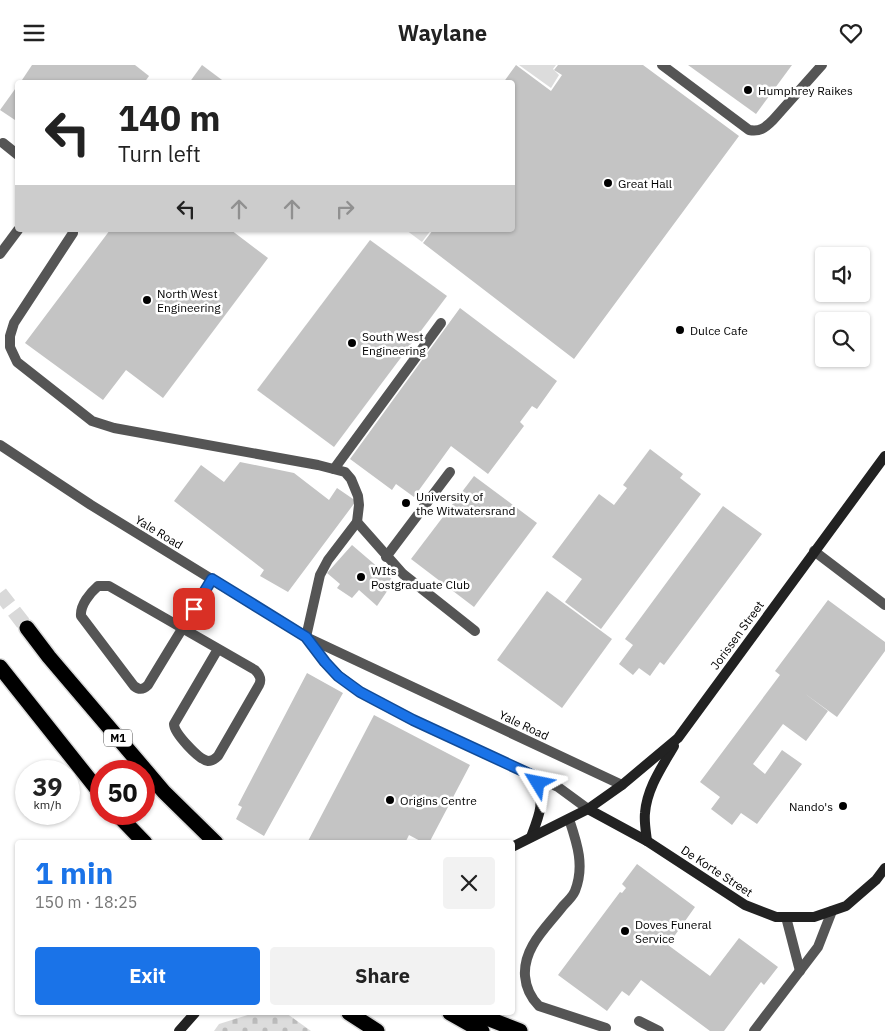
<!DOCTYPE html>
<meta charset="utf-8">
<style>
body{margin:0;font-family:"IBM Plex Sans",sans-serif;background:#f2f2f2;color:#222;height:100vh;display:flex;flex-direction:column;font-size:19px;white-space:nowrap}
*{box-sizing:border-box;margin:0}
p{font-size:16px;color:#767676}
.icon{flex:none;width:28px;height:28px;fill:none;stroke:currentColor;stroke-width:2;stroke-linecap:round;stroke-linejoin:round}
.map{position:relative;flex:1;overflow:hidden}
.panel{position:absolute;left:15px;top:775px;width:500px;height:175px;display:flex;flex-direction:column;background:#fff;border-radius:5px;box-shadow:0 1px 4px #0004}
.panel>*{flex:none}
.hud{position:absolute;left:15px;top:15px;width:500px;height:152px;border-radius:5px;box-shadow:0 1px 4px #0004;background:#fff;color:#222;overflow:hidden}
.fabs{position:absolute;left:815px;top:182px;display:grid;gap:10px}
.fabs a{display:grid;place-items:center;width:55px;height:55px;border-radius:5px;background:#fff;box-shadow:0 1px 4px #0004;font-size:25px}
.speed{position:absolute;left:15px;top:695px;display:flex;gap:10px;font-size:25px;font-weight:700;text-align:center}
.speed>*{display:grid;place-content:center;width:65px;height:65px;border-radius:50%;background:#fff;box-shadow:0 1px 4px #0004;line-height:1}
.speed small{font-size:12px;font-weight:400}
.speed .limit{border:8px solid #d22;background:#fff;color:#111}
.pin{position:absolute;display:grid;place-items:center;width:42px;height:42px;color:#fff;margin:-21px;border-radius:10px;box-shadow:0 2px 8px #0006}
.me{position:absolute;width:55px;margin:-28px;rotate:305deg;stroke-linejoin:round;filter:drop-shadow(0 0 4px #0008)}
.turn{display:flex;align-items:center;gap:18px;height:105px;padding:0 20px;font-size:22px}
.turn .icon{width:65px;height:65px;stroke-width:2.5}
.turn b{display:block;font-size:35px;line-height:42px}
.lanes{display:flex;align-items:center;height:48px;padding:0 20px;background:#0003;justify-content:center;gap:25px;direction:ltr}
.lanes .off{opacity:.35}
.round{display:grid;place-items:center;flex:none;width:52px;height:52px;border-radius:5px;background:#f2f2f2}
.headline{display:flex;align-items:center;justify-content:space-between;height:85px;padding:0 20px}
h1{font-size:30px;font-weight:700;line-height:38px;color:#1a73e8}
.primary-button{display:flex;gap:10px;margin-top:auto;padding:10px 20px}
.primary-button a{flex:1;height:58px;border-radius:5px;background:#1a73e8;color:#fff;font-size:20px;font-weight:700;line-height:58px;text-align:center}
.primary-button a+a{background:#f2f2f2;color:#222}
header{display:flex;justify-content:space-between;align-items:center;height:65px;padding:0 20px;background:#fff;font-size:22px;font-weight:700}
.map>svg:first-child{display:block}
.cemetery{fill:url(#cemetery-stones)}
.garden{fill:#dcdcdc}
.building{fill:#c4c4c4}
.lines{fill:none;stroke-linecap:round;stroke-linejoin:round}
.motorway-tunnel{stroke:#d9d9d9;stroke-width:15;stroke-dasharray:15 8;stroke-linecap:butt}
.motorway-casing{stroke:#dbdbdb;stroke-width:18}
.service{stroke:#555;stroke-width:10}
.minor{stroke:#555;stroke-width:10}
.tertiary{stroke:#555;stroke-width:10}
.secondary{stroke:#222;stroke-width:10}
.motorway{stroke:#000;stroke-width:15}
.route-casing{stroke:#114b97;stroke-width:12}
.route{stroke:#1a73e8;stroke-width:9}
.poi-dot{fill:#000;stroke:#fff;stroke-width:2}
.labels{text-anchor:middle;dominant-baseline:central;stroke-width:5;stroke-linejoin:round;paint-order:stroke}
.shield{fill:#fff;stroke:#4c4c4c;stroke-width:1}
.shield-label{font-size:11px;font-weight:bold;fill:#000}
.poi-label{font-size:12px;fill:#000;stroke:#fff;text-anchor:start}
.street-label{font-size:12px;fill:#000;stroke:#fff}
</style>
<header><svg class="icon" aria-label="menu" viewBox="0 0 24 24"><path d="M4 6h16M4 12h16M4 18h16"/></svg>Waylane<svg class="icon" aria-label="heart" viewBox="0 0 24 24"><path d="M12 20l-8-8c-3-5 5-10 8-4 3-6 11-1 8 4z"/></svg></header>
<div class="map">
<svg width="885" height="966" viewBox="0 0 885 966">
<defs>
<pattern id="cemetery-stones" width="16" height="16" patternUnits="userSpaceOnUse" patternTransform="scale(1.25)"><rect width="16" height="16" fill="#dcdcdc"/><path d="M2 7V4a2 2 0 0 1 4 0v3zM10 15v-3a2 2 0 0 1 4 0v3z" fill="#bbb"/></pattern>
</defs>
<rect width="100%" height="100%" fill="#fff"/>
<path class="cemetery" d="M254,948H286L311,966H214L219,959Z"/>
<g class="garden">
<path d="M519,0H556L553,4L559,10L551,23Z"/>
<path d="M406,165H431L422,177Z"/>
</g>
<g class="building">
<path d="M32,0H135L149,11L144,18H20Z"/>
<path d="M202,0L226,18H189Z"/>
<path d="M516,0L551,26L562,10L554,5L558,0H643L739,71L574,294L423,178L433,165H512V18H503Z"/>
<path d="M688,0H792L756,49Z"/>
<path d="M18,20V57L0,45Z"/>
<path d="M110,165H231L268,193L163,333L126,305L103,335L25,278Z"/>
<path d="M370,175L447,231L334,382L257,325Z"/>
<path d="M460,243L557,316L537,344L532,341L520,357L524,361L488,409L451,381L414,432L396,419L392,425L350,394Z"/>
<path d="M650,384L683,409L680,413L701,429L601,564L565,537L582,514L552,492L599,429L614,440L627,423L623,420Z"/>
<path d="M240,397L294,408L329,435L337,423L356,436L288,527L260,511L264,505L174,436L201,400L224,417Z"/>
<path d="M474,411L537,458L474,542L411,494Z"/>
<path d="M723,441L762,469L664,600L660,597L650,611L639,603L633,610L619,599L633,580L625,574Z"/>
<path d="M352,480L394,516L377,541L359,525L352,533L337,523L340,519L327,508Z"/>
<path d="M547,526L612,574L562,643L497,595Z"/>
<path d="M828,535L885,577V586L837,652L804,628L828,646L806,676L783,659L753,699L765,709L782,685L802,699L757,759L741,748L732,760L711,744L720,732L700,717L780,610L775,606Z"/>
<path d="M307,608L343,628L264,771L236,754L242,742L238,740Z"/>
<path d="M374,650L470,700L429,778H424L409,770L405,778H307Z"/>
<path d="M637,799L695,842L668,880L710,911L739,873L778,902L764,920L761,917L724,966H710L641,915L629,931L622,926L607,946L558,910L620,827L622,828L626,823L622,819Z"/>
</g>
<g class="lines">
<path class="motorway-tunnel" d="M0,528L27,563"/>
<g class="motorway-casing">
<g id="motorway">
<path d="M27,563L49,592L164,727L216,778"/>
<path d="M0,602L101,729"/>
<path d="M117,749L145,778"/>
<path d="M349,948L377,966"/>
<path d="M450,948L482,966"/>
<path d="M474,948L520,966"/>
</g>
</g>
<g class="service">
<path d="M3,78L18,90"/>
<path d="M73,165V168L14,258L10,271V282L17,297L92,356L114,363L318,400L345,407L351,414L358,431L359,440L357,457L328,495L320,510L306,572"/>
<path d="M0,189L18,165"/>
<path d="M334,404L441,258"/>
<path d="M357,457L403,509L475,566"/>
<path d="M386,492L450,407"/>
<path d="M212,514C191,550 169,585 148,620C143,625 139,625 134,621L81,551C80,540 90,528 98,521H109L255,605C260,610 262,614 259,620L218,691C215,694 212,696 208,696C199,695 174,668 174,659L218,584"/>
<path d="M569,754C577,778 585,801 575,826C573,831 567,837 563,841C547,862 523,882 525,911C526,923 530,932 539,941L606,963"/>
<path d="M786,852L800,906"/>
<path d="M639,956L659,966"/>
<path d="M754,966L818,882L832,846"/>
</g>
<g class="minor">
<path d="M662,0L749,65C760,67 765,63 773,55L822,0"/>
<path d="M0,380L91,440L306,572L622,720"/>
<path d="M307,573L325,597L339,611L360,627L413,655L558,722L588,744"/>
</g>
<path class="tertiary" d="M814,486L885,540"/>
<g class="secondary">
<path d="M588,744L647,776L745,840L776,852H814L846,841L876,815L885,803"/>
<path d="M531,772C541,746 544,740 536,712"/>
<path d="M647,776C646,767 644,757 645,748C647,723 662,702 674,681"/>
<path d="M512,782L588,744L622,720L678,673L885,391"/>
<path d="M179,966L195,948"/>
</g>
<use href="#motorway" class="motorway"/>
</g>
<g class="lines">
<g class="route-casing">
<path id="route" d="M194,544L212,514L306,572L325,597L338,611L360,627L413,655L536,712L538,718"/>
</g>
<use href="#route" class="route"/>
</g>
<g class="poi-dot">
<circle cx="748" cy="25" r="5"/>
<circle cx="608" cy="118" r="5"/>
<circle cx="147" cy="235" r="5"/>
<circle cx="680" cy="265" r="5"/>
<circle cx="352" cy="278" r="5"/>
<circle cx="406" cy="438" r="5"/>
<circle cx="361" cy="512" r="5"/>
<circle cx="390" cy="735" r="5"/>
<circle cx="843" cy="741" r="5"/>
<circle cx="625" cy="866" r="5"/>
</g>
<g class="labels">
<rect class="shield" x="104" y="664.5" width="28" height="17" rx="4"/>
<g class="shield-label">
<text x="118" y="673">M1</text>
</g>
<g class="poi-label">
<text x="758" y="25">Humphrey Raikes</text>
<text x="618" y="118">Great Hall</text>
<text x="157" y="228">North West<tspan x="157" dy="14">Engineering</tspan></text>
<text x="690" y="265">Dulce Cafe</text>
<text x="362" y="271">South West<tspan x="362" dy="14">Engineering</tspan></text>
<text x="416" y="431">University of<tspan x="416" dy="14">the Witwatersrand</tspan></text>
<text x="371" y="505">WIts<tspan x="371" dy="14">Postgraduate Club</tspan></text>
<text x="400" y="735">Origins Centre</text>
<text x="833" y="741" text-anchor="end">Nando's</text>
<text x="635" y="859">Doves Funeral<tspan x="635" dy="14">Service</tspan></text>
</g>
<g class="street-label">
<text transform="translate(159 467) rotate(31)">Yale Road</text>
<text transform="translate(737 570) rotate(-54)">Jorissen Street</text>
<text transform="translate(524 660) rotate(25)">Yale Road</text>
<text transform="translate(717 806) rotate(33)">De Korte Street</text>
</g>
</g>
</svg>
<div class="fabs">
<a><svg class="icon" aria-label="sound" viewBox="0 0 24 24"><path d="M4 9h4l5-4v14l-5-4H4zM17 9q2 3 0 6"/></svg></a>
<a><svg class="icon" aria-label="search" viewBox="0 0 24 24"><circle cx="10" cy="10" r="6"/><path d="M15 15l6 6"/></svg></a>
</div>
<div class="speed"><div>39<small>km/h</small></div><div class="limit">50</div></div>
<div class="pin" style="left:194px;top:544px;background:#d93025"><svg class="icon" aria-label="arrive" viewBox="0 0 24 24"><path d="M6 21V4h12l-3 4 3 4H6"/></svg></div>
<svg class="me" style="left:538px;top:718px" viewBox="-20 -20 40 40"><path d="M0-17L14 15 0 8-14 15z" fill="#1a73e8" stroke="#fff" stroke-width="4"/></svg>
<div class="hud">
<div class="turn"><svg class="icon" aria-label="left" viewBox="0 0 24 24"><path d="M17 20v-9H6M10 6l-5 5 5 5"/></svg><div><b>140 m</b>Turn left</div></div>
<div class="lanes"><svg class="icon" aria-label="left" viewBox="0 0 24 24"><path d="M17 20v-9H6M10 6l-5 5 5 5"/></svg><svg class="icon off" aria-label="ahead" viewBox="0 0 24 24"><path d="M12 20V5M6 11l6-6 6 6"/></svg><svg class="icon off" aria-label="ahead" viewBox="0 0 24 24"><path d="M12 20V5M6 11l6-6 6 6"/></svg><svg class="icon off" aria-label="right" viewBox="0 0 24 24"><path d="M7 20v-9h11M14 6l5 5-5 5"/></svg></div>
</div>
<section class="panel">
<div class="headline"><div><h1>1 min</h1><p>150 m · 18:25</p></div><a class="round"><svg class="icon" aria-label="close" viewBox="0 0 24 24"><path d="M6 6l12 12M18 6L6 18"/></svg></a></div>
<div class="primary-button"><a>Exit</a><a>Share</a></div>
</section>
</div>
